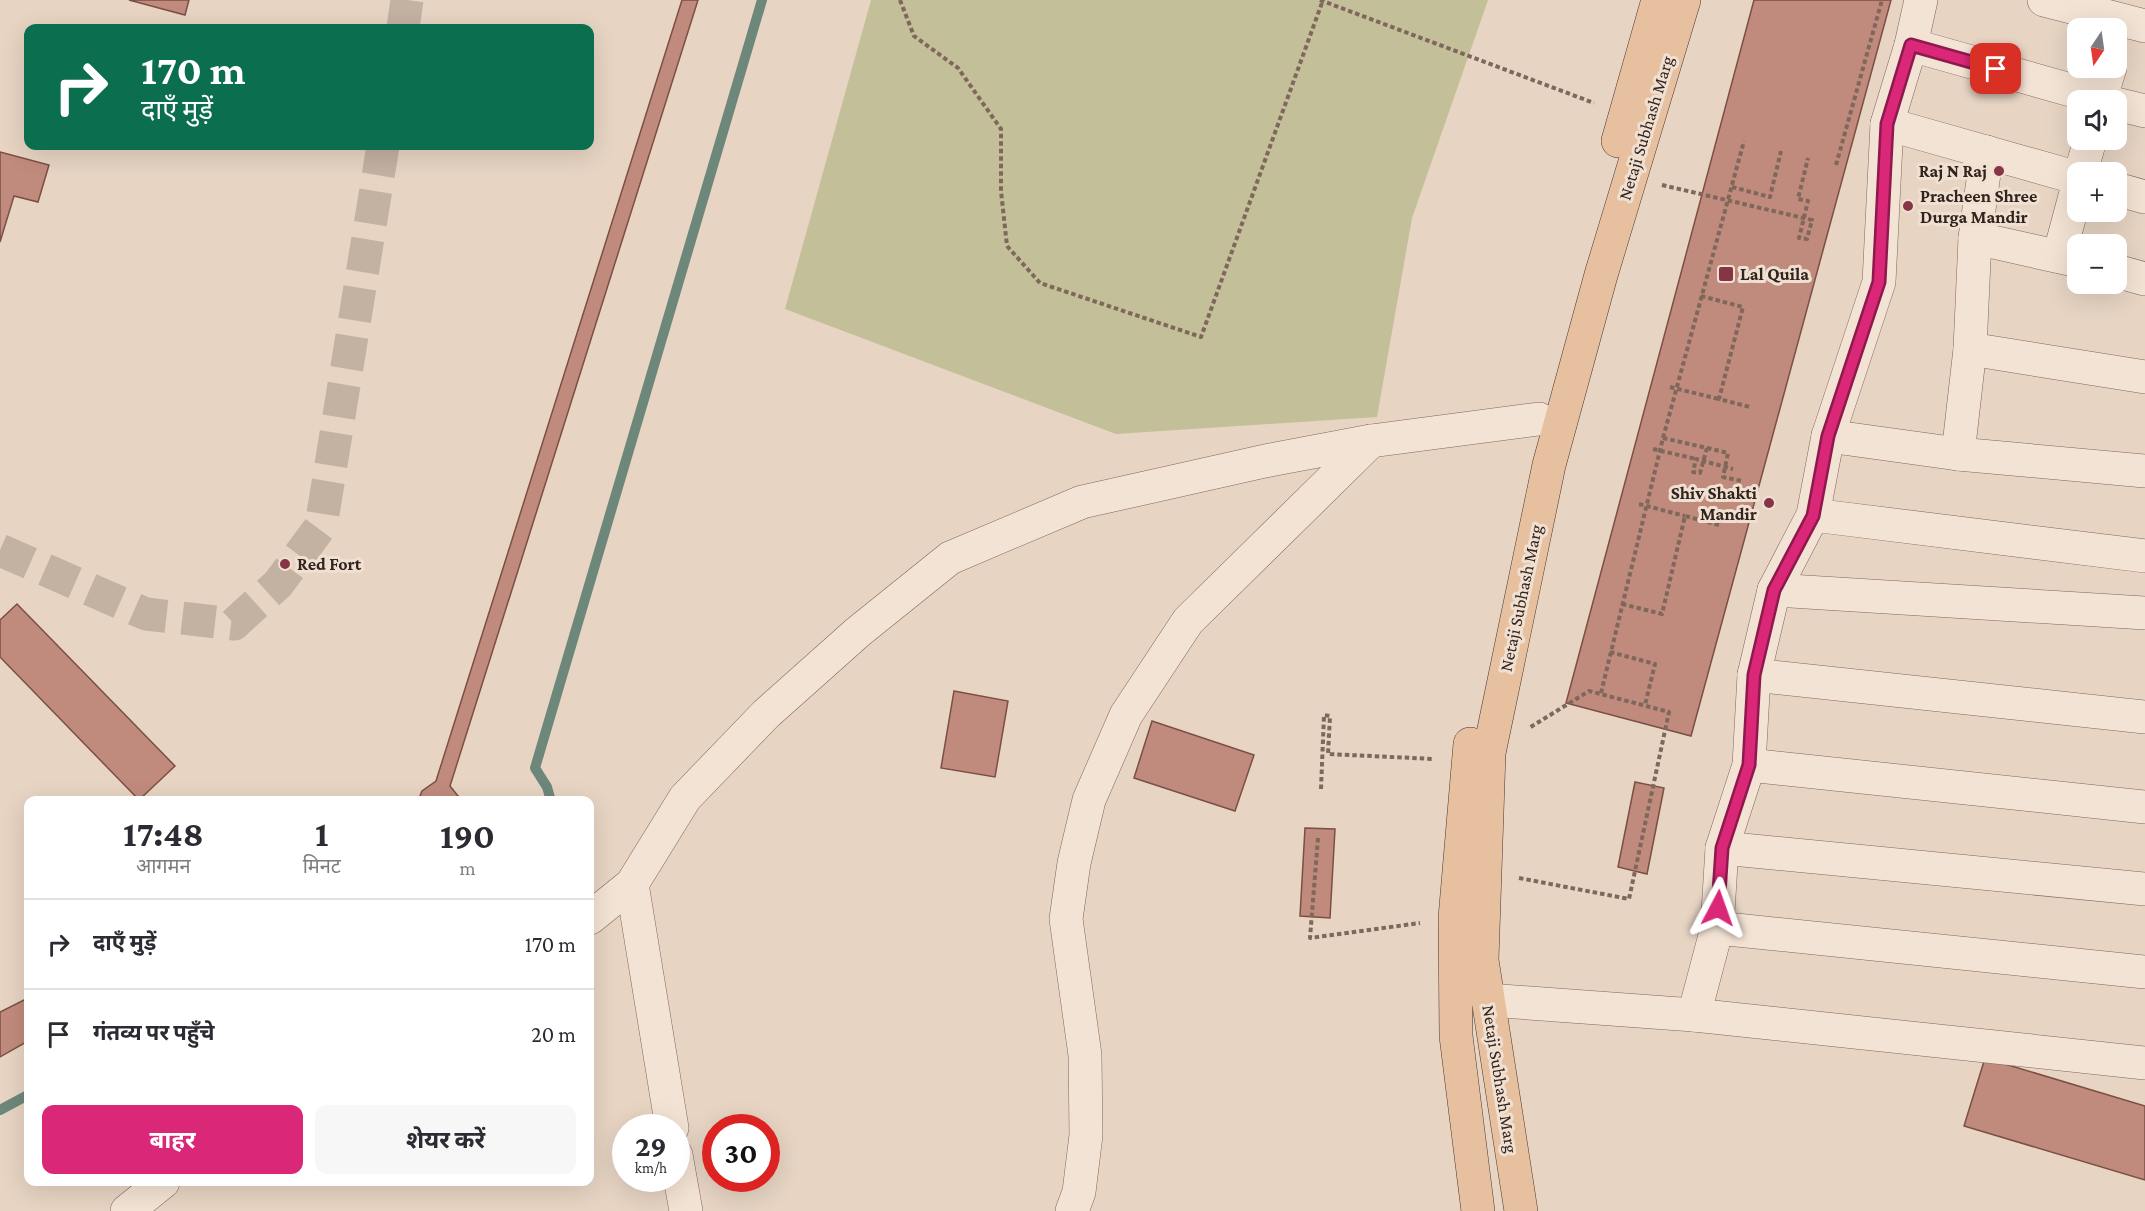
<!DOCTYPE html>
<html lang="hi">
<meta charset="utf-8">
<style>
body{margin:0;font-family:"Crimson Pro","Noto Sans Devanagari",serif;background:#f7f7f7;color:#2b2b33;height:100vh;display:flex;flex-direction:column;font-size:22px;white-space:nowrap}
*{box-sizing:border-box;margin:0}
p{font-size:20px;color:#7c7c81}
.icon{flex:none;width:33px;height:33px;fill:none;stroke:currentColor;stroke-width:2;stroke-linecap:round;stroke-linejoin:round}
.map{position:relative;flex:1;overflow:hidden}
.drawer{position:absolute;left:24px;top:796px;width:570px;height:390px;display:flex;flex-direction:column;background:#fff;border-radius:12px;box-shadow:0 6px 24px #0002}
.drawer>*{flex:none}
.guide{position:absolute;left:24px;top:24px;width:570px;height:126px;border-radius:12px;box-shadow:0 6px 24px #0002;background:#0b6e4f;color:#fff;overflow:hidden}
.needle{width:39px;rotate:193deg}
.tools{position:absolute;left:2067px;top:18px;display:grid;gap:12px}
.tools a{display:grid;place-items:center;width:60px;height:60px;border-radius:12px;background:#fff;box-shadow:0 6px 24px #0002;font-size:30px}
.speed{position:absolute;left:612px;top:1114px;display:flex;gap:12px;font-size:30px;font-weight:700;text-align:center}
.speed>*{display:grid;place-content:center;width:78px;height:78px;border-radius:50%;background:#fff;box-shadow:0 6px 24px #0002;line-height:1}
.speed small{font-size:15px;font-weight:400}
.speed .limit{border:9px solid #d22;background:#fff;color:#111}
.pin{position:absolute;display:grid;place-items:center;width:51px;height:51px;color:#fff;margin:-26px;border-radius:12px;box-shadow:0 3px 9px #0006}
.me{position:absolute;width:66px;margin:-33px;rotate:4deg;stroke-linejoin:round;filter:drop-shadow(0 0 4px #0008)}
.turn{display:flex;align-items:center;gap:21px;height:126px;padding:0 18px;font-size:27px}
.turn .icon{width:78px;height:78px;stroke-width:2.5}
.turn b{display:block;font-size:42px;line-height:51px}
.eta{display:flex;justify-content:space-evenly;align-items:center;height:102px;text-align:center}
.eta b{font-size:36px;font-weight:700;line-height:42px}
.action{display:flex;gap:12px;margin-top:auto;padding:12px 18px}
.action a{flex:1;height:69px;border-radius:12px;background:#db2777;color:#fff;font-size:24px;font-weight:700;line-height:69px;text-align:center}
.action a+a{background:#f7f7f7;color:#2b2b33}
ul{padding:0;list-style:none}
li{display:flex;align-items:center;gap:18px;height:90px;padding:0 18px;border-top:2px solid #e1e1e2}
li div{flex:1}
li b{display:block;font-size:22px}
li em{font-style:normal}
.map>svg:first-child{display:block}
.green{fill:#c3bf98}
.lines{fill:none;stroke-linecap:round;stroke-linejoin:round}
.stream{stroke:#6d877b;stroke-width:10}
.building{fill:#c08b7d;stroke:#7b4f45;stroke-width:1.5}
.minor-tunnel{stroke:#c3b1a2;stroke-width:33;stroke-dasharray:33 16;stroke-linecap:butt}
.minor-casing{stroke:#7f675c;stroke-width:34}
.major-casing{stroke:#4d3730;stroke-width:34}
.path{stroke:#7f675c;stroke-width:4;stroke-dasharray:4.5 3;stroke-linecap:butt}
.minor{stroke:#f3e3d4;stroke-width:33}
.major{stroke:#e6c09f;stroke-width:33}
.route-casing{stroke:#8e194d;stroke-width:15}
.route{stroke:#db2777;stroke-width:10}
.poi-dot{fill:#863446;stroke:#f0e0d1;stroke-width:2}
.labels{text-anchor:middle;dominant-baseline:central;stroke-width:6;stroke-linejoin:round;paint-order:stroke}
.street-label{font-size:18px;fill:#31231e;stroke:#f0e0d1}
.poi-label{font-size:18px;font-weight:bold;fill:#31231e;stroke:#f0e0d1;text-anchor:start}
</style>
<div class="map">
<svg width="2145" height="1211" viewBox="0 0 2145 1211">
<rect width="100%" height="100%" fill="#e7d4c3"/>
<path class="green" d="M871,0H1488L1412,218L1377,417L1116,434L785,309Z"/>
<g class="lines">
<g class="stream">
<path d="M551,801L547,787L535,768L762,0"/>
<path d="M0,1110L28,1095"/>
</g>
</g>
<g class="building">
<path d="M129,0H189L185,15Z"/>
<path d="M682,0H698L450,786L462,801H418L422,791L436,781Z"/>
<path d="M1754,0H1891L1691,736L1566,703Z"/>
<path d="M0,152L49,165L38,202L14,196L0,242Z"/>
<path d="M17,604L175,766L139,800L0,657V620Z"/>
<path d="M954,691L1008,701L995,777L941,768Z"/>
<path d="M1152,721L1254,755L1235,811L1134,778Z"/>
<path d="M1635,782L1664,788L1647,874L1618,867Z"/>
<path d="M1305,828L1335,829L1330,918L1300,916Z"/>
<path d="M28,998V1041L0,1057V1012Z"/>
<path d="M1985,1058L2145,1106V1180L1964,1126Z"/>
</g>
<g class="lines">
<g class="minor-tunnel">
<path d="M403,28L407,0"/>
<path d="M0,550L146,614L234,624L278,584L321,526L383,146"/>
</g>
<g class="minor-casing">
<g id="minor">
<path d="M1921,0L1911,45L1887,124L1879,282L1828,436L1813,515L1774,590L1754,675L1749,765L1722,848L1717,928L1694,1015L2145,1063"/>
<path d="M2044,0L2145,26"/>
<path d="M1911,45L2106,100"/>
<path d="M2100,100L2110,68"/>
<path d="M2116,104L2145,111"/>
<path d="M1887,124L2078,178"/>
<path d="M2081,172L2090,140"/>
<path d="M2116,189L2145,197"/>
<path d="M1975,238L2078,261"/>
<path d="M2059,256L2078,185"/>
<path d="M2116,271L2145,279"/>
<path d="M1970,349L2145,377"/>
<path d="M1828,436L1958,454L2145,471"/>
<path d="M1958,454L1970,349L1975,238L1987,152"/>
<path d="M1813,515L2145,556"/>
<path d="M1774,590L2145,613"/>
<path d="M1754,675L2145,717"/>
<path d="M1749,765L2145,807"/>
<path d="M1722,848L2145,889"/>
<path d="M632,884L672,1128"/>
<path d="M590,918L632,884L685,798L766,714L858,632L950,558L1082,502L1265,461L1371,441L1539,419"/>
<path d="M1717,928L2145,972"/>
<path d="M1488,1000L1694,1015"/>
<path d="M676,1155L686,1211"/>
<path d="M127,1211L163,1182"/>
<path d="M1072,1211L1079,1192L1086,1135L1085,1055L1066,919L1074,863L1089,800L1126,715L1188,621L1371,441"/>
</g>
</g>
<g class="major-casing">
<g id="major">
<path d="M1618,141L1658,0"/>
<path d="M1470,744L1455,918L1456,1036L1478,1211"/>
<path d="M1521,1211L1482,960L1489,753L1549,465L1601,275L1684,0"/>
</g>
</g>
<g class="path">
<path d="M900,0L914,36L958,68L1001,129V191L1007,246L1040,283L1201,337L1323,0"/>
<path d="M1320,0L1594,103"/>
<path d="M1836,165L1882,0"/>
<path d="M1662,185L1812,220L1807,239L1799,238L1808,201L1798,199L1808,158"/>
<path d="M1732,187L1770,197L1781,151"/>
<path d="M1701,296L1743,307L1719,399L1750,407"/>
<path d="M1670,387L1719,399"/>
<path d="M1663,438L1707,448L1700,473L1693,472L1696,459L1733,469"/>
<path d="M1707,448L1728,453L1723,477L1742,481"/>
<path d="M1653,449L1696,459"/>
<path d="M1639,504L1685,516"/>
<path d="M1622,604L1662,614L1685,516L1719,525"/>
<path d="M1610,652L1655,664L1645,705"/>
<path d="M1601,693L1663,438L1744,141"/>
<path d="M1321,789L1324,715L1330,716L1328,754L1434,759"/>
<path d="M1318,838L1310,938L1420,923"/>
<path d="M1519,878L1629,899L1669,712L1589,691L1529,728"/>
</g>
<use href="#minor" class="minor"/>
<use href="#major" class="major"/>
</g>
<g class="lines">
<g class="route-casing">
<path id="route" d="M1718,908L1722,848L1749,765L1754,675L1774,590L1813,516L1828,436L1879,282L1887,124L1911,45L1996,69"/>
</g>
<use href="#route" class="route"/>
</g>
<g class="poi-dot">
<circle cx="1999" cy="171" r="6"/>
<circle cx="1908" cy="206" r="6"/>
<rect x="1718" y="266" width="16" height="16" rx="3"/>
<circle cx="1769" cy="503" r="6"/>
<circle cx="285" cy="564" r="6"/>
</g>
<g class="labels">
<g class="street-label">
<text transform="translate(1646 128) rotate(-73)">Netaji Subhash Marg</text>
<text transform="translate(1521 598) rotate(-78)">Netaji Subhash Marg</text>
<text transform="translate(1500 1079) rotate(81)">Netaji Subhash Marg</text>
</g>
<g class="poi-label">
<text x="1987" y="171" text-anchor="end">Raj N Raj</text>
<text x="1920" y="196">Pracheen Shree<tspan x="1920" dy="21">Durga Mandir</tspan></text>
<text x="1740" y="274">Lal Quila</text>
<text x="1757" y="493" text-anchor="end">Shiv Shakti<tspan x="1757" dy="21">Mandir</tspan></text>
<text x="297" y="564">Red Fort</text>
</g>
</g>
</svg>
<div class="tools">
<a><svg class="needle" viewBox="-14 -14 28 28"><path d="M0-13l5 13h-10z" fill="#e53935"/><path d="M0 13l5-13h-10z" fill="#7c7c81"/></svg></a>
<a><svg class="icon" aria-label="sound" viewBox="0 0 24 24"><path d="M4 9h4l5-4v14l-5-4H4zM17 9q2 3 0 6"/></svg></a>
<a>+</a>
<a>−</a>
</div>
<div class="speed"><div>29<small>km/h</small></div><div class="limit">30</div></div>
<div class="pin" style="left:1996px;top:69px;background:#d93025"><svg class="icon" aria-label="arrive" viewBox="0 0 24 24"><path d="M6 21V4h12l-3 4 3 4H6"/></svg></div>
<svg class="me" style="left:1718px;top:908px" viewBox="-20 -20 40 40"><path d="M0-17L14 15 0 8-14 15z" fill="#db2777" stroke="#fff" stroke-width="4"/></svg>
<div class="guide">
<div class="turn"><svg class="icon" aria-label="right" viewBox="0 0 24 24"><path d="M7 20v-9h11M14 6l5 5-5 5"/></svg><div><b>170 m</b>दाएँ मुड़ें</div></div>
</div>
<section class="drawer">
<div class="eta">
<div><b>17:48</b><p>आगमन</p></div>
<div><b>1</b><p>मिनट</p></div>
<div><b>190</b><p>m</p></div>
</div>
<ul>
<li><svg class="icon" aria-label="right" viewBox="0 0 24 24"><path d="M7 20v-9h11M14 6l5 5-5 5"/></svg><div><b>दाएँ मुड़ें</b></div><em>170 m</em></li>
<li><svg class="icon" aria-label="arrive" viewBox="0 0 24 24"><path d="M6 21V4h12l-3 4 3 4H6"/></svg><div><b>गंतव्य पर पहुँचे</b></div><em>20 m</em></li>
</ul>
<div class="action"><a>बाहर</a><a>शेयर करें</a></div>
</section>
</div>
